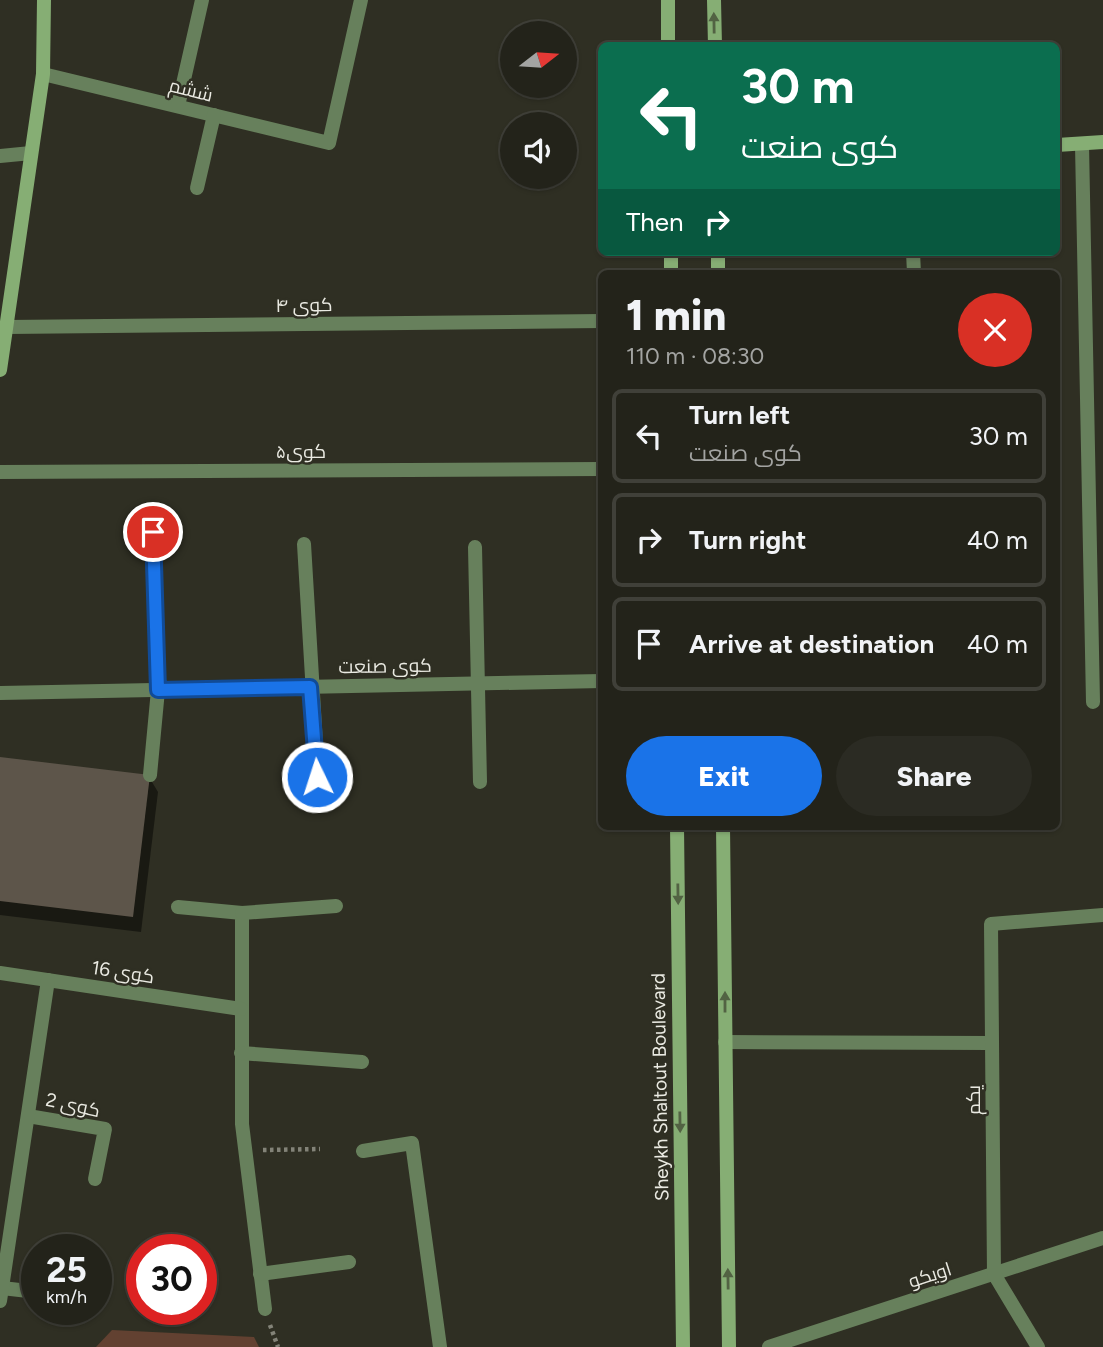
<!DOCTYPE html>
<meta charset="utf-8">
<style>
body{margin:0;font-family:Figtree,Cairo,sans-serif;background:#2b2b23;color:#f1f3f6;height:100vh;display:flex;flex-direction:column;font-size:26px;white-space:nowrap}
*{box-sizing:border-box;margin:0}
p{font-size:23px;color:#a3a4a2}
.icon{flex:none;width:38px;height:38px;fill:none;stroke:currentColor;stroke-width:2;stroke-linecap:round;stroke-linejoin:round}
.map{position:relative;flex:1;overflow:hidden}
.side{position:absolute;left:598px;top:270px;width:462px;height:560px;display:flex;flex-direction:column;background:#23231a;border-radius:10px;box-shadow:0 2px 5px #0004,0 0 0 2px #404039}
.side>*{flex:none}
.top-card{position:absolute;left:598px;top:42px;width:462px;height:214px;border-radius:10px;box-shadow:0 2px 5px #0004,0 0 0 2px #404039;background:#0b6e4f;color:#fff;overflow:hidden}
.needle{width:46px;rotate:73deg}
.tools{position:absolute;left:500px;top:21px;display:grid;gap:14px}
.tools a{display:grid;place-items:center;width:77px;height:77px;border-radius:50%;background:#23231a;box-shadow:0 2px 5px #0004,0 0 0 2px #404039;font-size:35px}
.speed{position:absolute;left:21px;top:1234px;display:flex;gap:14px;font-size:35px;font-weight:700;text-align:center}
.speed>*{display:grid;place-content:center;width:91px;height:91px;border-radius:50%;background:#23231a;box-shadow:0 2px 5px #0004,0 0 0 2px #404039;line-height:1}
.speed small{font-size:18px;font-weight:400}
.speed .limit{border:10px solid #d22;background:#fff;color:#111}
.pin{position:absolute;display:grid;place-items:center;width:60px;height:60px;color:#fff;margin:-30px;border:4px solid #fff;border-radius:50%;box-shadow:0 2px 7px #0007}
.me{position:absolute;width:77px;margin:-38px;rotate:356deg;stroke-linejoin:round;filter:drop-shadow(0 0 5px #0008)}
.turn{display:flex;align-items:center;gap:24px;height:147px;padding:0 28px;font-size:32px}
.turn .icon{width:91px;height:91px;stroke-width:2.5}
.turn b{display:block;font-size:49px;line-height:60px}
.then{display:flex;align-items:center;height:66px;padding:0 28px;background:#0003;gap:14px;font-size:26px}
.round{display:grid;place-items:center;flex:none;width:74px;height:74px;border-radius:37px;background:#2b2b23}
.headline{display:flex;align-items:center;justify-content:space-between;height:119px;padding:0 28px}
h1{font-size:42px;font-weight:800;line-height:52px}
.button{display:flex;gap:14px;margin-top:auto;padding:14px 28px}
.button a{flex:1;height:80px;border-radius:42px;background:#1a73e8;color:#fff;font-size:28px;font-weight:800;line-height:80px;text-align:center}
.button a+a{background:#2b2b23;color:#f1f3f6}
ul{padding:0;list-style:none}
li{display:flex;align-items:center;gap:21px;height:94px;margin:0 14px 10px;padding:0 14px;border:4px solid #404039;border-radius:10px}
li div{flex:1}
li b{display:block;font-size:26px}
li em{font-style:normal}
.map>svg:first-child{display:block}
.green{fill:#624131}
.shadow{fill:#0007}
.building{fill:#5d554a}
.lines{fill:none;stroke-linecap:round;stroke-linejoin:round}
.path{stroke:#838378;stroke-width:4.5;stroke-dasharray:3.5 3.5;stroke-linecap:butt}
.street{stroke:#67805c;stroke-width:14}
.secondary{stroke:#86ae74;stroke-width:14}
.oneway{fill:#526243}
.route-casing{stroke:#114b97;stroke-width:18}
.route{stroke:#1a73e8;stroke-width:12}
.labels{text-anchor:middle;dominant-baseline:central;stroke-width:5;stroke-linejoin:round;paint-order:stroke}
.street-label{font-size:19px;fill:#eaeae2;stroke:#2f2f23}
</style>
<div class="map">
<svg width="1103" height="1347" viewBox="0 0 1103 1347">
<rect width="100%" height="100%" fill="#2f2f23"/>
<path class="green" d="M112,1330L254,1337L259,1347H96Z"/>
<path class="shadow" d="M0,759L149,777L158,792L141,932L0,915Z"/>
<path class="building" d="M0,757L150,775L133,917L0,901Z"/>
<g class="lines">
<g class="path">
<path d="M263,1150L320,1149"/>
<path d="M270,1325L278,1347"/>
</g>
<g class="street">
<path d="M43,74L329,143L361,0"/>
<path d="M178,106L202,0"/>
<path d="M1082,145L1093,702"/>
<path d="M0,156L31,153"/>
<path d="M197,188L214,115"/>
<path d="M913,252L914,273"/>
<path d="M7,327L602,321"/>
<path d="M0,472L602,469"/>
<path d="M304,544L318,777"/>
<path d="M475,547L480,782"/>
<path d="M0,693L602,681"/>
<path d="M150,775L158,690L153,532"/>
<path d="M178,907L242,913V1124L265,1309"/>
<path d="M242,913L336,906"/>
<path d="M0,973L241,1009"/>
<path d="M725,1042L992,1043"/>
<path d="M241,1053L362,1062"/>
<path d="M28,1116L105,1129L95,1179"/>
<path d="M363,1151L412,1143L440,1347"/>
<path d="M260,1274L349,1262"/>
<path d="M2,1288L37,1292"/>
<path d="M0,1301L48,980"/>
<path d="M769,1347L1103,1238"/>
<path d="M1038,1347L994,1274L991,924L1103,915"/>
</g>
<g class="secondary">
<path d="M668,0V46"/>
<path d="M714,0L715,46"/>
<path d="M1057,145L1103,142"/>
<path d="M671,252V273"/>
<path d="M718,252V273"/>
<path d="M0,370L43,74L44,0"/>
<path d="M677,826L683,1347"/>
<path d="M723,826L729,1347"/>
</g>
</g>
<defs><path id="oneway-solid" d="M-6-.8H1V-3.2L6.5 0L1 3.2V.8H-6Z" transform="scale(1.75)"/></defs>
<g class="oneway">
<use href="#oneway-solid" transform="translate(714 23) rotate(-91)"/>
<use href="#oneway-solid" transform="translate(678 894) rotate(89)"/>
<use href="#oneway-solid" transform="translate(725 1002) rotate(-90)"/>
<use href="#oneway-solid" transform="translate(680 1122) rotate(89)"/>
<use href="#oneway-solid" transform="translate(728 1279) rotate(-91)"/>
</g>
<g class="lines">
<g class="route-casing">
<path id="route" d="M153,532L158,690L310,687L317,777"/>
</g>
<use href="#route" class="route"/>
</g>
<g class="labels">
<g class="street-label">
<text transform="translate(191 90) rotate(14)">ششم</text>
<text transform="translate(304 305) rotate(-1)">کوی ۴</text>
<text x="301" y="451">کوی۵</text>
<text transform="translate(385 666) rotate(-1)">کوی صنعت</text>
<text transform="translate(123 972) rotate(9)">کوی 16</text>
<text transform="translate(660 1087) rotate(-91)">Sheykh Shaltout Boulevard</text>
<text transform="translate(973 1100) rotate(-90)">یکم</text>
<text transform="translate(73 1105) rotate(12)">کوی 2</text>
<text transform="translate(930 1275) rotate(-18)">اویکو</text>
</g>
</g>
</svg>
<div class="tools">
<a><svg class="needle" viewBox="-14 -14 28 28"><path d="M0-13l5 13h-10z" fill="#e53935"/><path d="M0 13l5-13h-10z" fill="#a3a4a2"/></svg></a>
<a><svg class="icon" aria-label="sound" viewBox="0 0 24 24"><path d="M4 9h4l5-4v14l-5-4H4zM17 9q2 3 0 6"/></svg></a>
</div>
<div class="speed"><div>25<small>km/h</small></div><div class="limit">30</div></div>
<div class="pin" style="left:153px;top:532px;background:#d93025"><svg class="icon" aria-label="arrive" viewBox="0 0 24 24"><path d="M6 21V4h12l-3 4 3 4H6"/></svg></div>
<svg class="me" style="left:317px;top:777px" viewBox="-20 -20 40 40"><circle r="17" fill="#1a73e8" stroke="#fff" stroke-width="3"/><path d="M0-11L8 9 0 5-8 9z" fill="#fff"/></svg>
<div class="top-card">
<div class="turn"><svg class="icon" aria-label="left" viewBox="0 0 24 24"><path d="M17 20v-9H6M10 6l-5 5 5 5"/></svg><div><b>30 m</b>کوی صنعت</div></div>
<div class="then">Then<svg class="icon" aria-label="right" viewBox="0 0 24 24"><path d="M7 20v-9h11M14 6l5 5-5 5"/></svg></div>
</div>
<section class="side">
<div class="headline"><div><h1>1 min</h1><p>110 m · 08:30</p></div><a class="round" style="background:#d93025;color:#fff"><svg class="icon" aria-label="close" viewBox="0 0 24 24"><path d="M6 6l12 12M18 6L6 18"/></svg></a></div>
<ul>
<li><svg class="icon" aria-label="left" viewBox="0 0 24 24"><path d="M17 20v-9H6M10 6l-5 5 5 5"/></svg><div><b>Turn left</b><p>کوی صنعت</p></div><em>30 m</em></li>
<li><svg class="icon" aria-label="right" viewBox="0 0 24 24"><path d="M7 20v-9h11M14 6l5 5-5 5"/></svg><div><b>Turn right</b></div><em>40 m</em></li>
<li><svg class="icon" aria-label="arrive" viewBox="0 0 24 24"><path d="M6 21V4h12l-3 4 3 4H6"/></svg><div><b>Arrive at destination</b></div><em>40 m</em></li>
</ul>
<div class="button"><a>Exit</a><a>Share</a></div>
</section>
</div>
